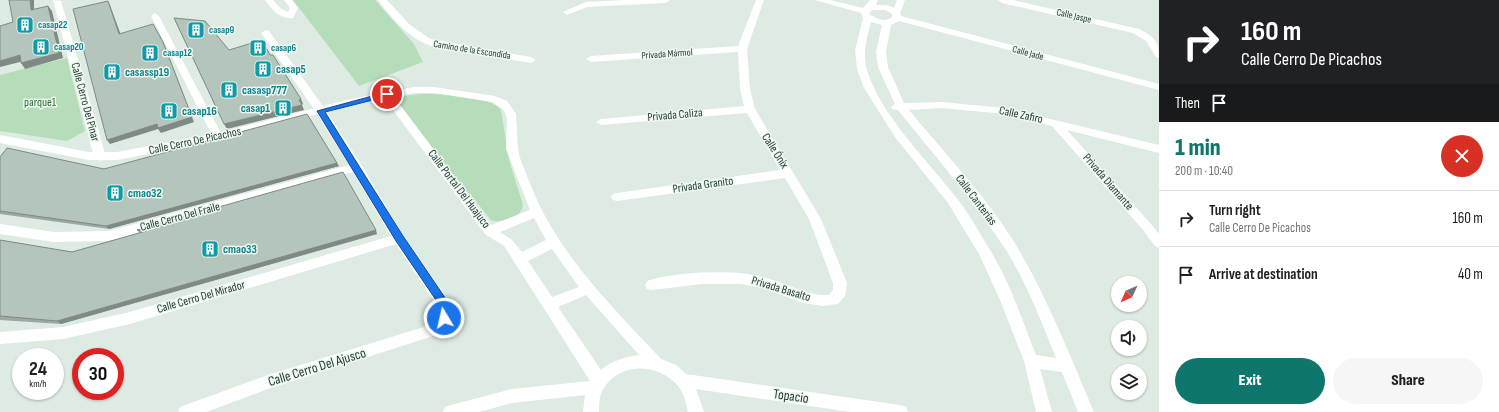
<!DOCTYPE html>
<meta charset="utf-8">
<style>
body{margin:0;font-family:"Sofia Sans Condensed",sans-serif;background:#f6f6f6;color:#202124;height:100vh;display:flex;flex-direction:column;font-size:15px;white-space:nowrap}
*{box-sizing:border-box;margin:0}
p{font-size:13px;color:#757577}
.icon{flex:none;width:22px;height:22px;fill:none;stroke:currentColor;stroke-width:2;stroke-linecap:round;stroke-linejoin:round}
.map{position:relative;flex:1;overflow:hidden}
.panel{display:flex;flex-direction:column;background:#fff;width:340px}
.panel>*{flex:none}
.hud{background:#202124;color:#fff;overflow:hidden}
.needle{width:26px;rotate:225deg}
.buttons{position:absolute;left:1111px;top:276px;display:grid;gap:8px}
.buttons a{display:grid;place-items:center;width:36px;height:36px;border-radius:50%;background:#fff;box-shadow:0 1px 3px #0004;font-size:20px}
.speed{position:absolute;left:12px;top:348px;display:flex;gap:8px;font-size:20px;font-weight:700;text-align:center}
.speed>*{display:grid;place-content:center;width:52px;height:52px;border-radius:50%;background:#fff;box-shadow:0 1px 3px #0004;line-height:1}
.speed small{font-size:10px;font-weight:400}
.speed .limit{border:6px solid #d22;background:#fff;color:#111}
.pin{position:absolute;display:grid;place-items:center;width:34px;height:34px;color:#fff;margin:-17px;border:2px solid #fff;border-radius:50%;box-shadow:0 1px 4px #0007}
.me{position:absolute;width:44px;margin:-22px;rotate:351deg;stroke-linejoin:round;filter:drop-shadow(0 0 3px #0008)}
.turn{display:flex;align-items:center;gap:14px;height:84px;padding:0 16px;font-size:18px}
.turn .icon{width:52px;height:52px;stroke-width:2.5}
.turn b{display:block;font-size:28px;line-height:34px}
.then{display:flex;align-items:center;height:38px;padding:0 16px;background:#0003;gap:8px;font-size:15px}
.round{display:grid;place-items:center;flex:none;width:42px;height:42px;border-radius:21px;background:#f6f6f6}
.head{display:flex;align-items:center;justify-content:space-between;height:68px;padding:0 16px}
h1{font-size:24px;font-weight:800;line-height:30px;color:#0f766e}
.action{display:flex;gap:8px;margin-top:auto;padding:8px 16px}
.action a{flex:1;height:46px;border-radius:24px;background:#0f766e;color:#fff;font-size:16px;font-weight:800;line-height:46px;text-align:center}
.action a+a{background:#f6f6f6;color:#202124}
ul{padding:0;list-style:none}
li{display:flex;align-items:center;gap:12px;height:56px;padding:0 16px;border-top:1px solid #e0e0e0}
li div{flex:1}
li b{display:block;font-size:15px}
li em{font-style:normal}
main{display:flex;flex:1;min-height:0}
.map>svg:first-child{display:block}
.green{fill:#b6ddb9}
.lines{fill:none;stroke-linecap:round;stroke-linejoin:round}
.minor{fill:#fff;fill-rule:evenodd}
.tertiary{fill:#fff;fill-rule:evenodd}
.wall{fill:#9ba9a1}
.shaded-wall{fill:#7e8a83}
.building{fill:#b4c5bb;stroke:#7e8a83}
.route{fill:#1a73e8;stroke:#114b97}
.labels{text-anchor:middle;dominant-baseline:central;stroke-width:3;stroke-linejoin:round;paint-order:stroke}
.far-street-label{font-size:10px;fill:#1f3b2e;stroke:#eff7f1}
.far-culture-label{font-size:10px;font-weight:bold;fill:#0d838f;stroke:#eff7f1;text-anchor:start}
.culture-label{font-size:12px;font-weight:bold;fill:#0d838f;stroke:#eff7f1;text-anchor:start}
.park-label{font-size:12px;fill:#287337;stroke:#eff7f1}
.street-label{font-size:12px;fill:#1f3b2e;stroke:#eff7f1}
.near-street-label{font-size:14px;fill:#1f3b2e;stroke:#eff7f1}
</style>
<main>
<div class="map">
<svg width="1159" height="412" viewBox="0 0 1159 412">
<rect width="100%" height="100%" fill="#deebe3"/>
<g class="green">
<path d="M293,0H375L414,44L423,62L359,86Z"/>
<path d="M67,58L85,131L67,141L0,131V75Z"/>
<path d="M421,94C440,94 490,95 501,110L509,160L523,205C522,218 502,224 491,220L435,152L399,104V100L404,96Z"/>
</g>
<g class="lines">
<g class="minor">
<path d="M53,0L61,1L106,157L104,160L100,161L94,157Z"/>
<path d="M378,0H387L409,24L430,39L531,57L536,60L531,63L435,47C411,41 392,19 378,0Z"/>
<path d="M625,0H670L666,3L587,7L567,15L563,12L586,2Z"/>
<path d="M756,0H764L747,49L750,89L755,109L821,219L847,283L845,296L838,304L823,306L803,303L763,288L741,284H702L652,290L647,289L645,285L647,281C674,272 735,269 762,277C785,282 805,296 829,295L833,290V283L809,219L785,178L617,201L613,200L611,197L613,194L617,193L780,170L747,113L601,125L596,122L601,119L744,106L740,89L738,52L591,62L586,59L591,56L738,46Z"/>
<path d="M815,0H830L863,8L870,0H878L876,5H887L894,8L897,0H905L900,13L901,16L1159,84V90L899,21L891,25L886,52L888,67L904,103L942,102L1005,108L1159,145V153L1067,130L1151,224L1159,234V248L1155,246L1143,230L1052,126L1005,114L942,108L909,110C945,154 986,196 1016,245C1048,299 1070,356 1094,412H1078L1062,372L1040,369L1052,412H1036L1024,361L1000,300L979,254L948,203L895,137L864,88L857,69L855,50L863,18L861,13ZM872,10H885L892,14V17C885,23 877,19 869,14ZM871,22L882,25L876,52L878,67L895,104L891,107L892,109L898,110C935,156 974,201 1006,250C1027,284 1041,321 1056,358L1036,355C1022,320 1009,279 988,247C978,230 968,212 955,196C927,160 880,114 867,70C862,54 867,38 871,22Z"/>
<path d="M998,0H1013L1139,29C1154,37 1159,40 1159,58L1156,57L1146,41L1133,33L1002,3Z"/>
<path d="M155,13L159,16L223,137L222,140H214L213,137L151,16Z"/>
<path d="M266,30L269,31L325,109L361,164L403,235L447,298L451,311L447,323L433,336L268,389L206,412H178L180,407L268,375L424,327L436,315V304L396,244L130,324L63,339L0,344V332L63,327L130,312L391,236L353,172L109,241L54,242L0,234V224L54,232L109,231L349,165L316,112L261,33Z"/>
</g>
<g class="tertiary">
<path d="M265,0H273L281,9L288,12L290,8L284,0H292L298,8L293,18C281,20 271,9 265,0Z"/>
<path d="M414,87H434L495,96L507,101L516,114L518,149L520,158C530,184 540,210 555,233C584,280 624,319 661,359L676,365L686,374L900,405L906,407L908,412H850L696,389L704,412H688C686,403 684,394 678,386C658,362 615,361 601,394C599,399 599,406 599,412H583L585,395L512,403L479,412H443L445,407L451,405L512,389L590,381L515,263L504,246L485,234L385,99L351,105L218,141L117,160H89L0,143V135L89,152H117L218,133L351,99ZM414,93H434L492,102L504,110L507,120L506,149L530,210L491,225L394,97ZM534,218L546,240L522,252L512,240L500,232ZM552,249L579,287L552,297L528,261ZM586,295L639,355C625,357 611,361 601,370L558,307Z"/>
</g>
</g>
<g class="wall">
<path d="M0,157L104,169L337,163L339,166L109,229L0,214Z"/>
<path d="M137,230L377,234L61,324L0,320V240L72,252L140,233Z"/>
</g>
<g class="shaded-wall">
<path d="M30,0H34V15L31,10Z"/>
<path d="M108,1L110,5L122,38L119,34Z"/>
<path d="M48,6L52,11L63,58L25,69L21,63Z"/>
<path d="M163,42L165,47L194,122L161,133L158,129L110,144L107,140Z"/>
<path d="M20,55L24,61L0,67V61Z"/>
<path d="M301,99L303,104L301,105L299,100Z"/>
<path d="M302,105L304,110L227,129L224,124Z"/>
<path d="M337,163L339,166L109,229L106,226Z"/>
<path d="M376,230L377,234L61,324L57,321Z"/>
</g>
<g class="building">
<path d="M9,0H30L31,10L48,6L59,53L21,63L20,55L0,61V26L13,22Z"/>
<path d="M108,1L119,34L153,24L163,42L192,117L158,128L157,124L107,140L73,9Z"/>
<path d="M174,18L205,21L229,50L262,40L270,55H273L301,99L299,100L302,105L224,124Z"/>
<path d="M307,114L337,163L106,226L0,211V157L7,148L104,169Z"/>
<path d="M343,172L376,230L57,321L0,316V240L72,252L146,231L137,230Z"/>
</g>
<path class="route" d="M387,92L389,93V96L325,112L403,236L446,299L451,310L447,321H440C437,316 440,310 438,303L396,241L317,111Z"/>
<defs>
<g id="building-square" transform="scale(0.9)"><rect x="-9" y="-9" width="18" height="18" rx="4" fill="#0f9aa8" stroke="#eff7f1"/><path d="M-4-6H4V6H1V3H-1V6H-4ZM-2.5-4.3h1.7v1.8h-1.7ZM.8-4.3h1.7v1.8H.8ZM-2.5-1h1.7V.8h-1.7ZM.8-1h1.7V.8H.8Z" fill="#fff"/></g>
</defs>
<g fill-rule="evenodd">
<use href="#building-square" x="25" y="25"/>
<use href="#building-square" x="196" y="30"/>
<use href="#building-square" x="41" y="47"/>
<use href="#building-square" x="258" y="48"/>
<use href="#building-square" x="150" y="53"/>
<use href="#building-square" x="263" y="69"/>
<use href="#building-square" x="112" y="72"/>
<use href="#building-square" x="229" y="90"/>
<use href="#building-square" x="283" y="108"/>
<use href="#building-square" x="169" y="111"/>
<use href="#building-square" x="115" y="193"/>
<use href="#building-square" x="210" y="249"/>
</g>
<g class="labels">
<g class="far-street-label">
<text transform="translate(1074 16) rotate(13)">Calle Jaspe</text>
<text transform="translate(472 50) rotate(9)">Camino de la Escondida</text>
<text transform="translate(1028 53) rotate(15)">Calle Jade</text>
<text transform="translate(667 54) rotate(-4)">Privada Mármol</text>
</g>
<g class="far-culture-label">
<text x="38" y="25">casap22</text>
<text x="209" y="30">casap9</text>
<text x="54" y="47">casap20</text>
<text x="271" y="48">casap6</text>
<text x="163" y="53">casap12</text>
</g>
<g class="culture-label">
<text x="276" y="69">casap5</text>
<text x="125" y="72">casassp19</text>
<text x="242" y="90">casasp777</text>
<text x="270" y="108" text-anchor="end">casap1</text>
<text x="182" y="111">casap16</text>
<text x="128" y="193">cmao32</text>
<text x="223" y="249">cmao33</text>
</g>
<g class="park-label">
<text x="40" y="102">parque1</text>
</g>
<g class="street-label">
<text transform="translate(85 102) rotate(75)">Calle Cerro Del Pinar</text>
<text transform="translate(675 115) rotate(-5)">Privada Caliza</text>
<text transform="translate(1021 115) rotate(12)">Calle Zafiro</text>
<text transform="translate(195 141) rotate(-12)">Calle Cerro De Picachos</text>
<text transform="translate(775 151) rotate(57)">Calle Ónix</text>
<text transform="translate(1108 182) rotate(49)">Privada Diamante</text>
<text transform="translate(703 185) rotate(-8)">Privada Granito</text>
<text transform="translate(459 189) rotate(53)">Calle Portal Del Huajuco</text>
<text transform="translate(976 200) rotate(53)">Calle Canterías</text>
<text transform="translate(180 217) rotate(-15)">Calle Cerro Del Fraile</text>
<text transform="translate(781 289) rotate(17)">Privada Basalto</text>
<text transform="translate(201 297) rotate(-16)">Calle Cerro Del Mirador</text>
</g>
<g class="near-street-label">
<text transform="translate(317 367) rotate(-17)">Calle Cerro Del Ajusco</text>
<text transform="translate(791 396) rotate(8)">Topacio</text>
</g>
</g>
</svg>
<div class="buttons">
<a><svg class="needle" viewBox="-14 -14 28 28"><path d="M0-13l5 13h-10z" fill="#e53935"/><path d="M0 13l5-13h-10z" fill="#757577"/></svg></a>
<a><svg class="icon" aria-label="sound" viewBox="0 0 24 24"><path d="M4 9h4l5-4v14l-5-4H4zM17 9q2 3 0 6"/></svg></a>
<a><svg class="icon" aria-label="layers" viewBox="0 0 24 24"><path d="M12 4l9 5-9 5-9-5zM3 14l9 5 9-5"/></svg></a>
</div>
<div class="speed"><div>24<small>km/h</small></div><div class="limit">30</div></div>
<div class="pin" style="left:387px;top:94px;background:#d93025"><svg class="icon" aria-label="arrive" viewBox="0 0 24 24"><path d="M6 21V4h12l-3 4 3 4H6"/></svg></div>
<svg class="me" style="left:444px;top:318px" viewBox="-20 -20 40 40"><circle r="17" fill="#1a73e8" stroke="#fff" stroke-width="3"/><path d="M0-11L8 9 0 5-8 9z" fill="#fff"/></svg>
</div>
<section class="panel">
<div class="hud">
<div class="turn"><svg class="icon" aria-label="right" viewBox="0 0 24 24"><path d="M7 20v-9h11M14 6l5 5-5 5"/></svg><div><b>160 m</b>Calle Cerro De Picachos</div></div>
<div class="then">Then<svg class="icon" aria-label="arrive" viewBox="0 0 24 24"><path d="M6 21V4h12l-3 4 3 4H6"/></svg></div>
</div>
<div class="head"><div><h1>1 min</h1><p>200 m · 10:40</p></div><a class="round" style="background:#d93025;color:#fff"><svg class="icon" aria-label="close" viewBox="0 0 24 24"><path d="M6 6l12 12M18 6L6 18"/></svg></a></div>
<ul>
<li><svg class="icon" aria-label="right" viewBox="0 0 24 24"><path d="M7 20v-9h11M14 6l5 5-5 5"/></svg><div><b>Turn right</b><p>Calle Cerro De Picachos</p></div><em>160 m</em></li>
<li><svg class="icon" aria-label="arrive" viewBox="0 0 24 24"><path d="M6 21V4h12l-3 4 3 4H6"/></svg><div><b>Arrive at destination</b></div><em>40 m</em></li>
</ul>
<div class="action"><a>Exit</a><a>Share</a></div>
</section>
</main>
